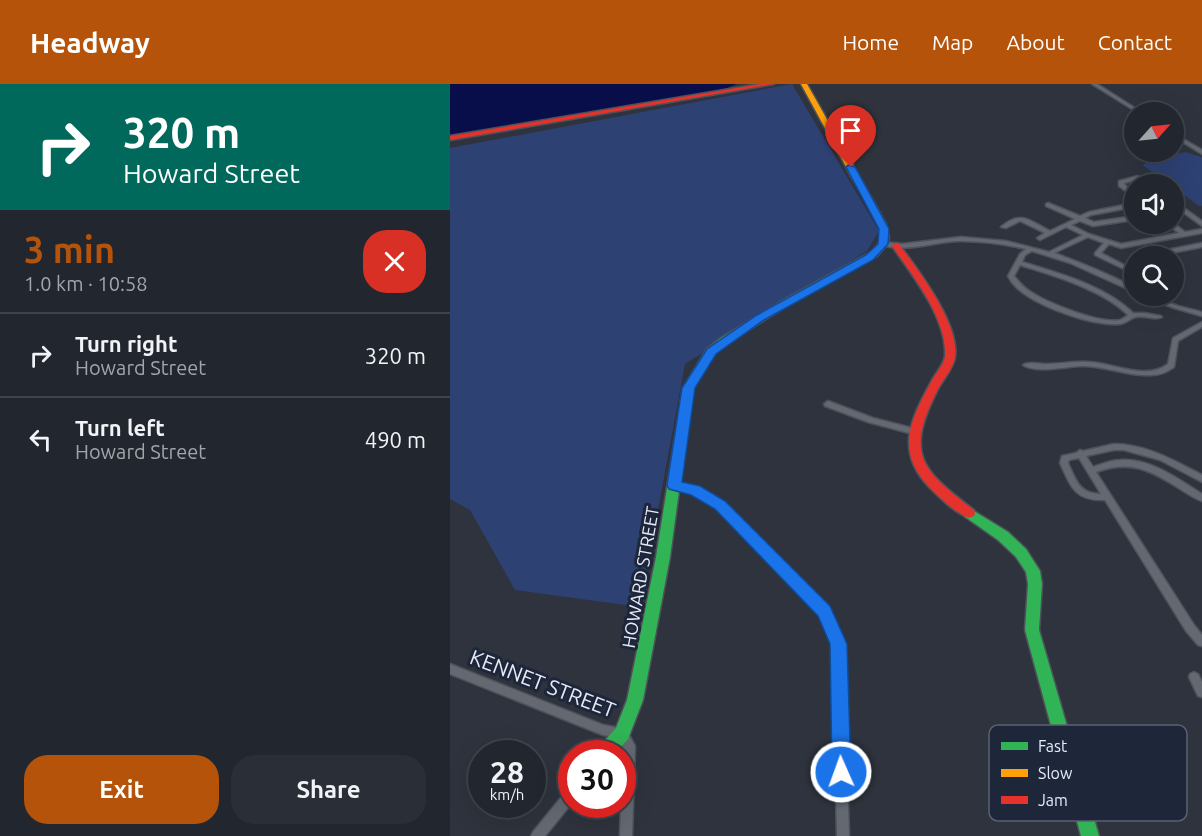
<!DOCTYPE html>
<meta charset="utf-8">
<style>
body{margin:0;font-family:Ubuntu,sans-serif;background:#2a2e36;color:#f1f3f6;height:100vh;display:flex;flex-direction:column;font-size:22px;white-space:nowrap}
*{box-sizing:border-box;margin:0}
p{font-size:20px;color:#a2a5aa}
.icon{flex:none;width:33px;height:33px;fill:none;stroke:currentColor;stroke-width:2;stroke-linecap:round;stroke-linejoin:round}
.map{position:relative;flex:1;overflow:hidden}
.drawer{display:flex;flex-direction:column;background:#22262e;width:450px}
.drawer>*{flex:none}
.hud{background:#00695c;color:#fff;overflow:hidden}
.needle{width:39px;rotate:63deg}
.tools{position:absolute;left:674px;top:18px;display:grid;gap:12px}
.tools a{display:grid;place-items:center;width:60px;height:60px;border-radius:50%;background:#22262e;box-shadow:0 6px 24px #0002,0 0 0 2px #3f434a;font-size:30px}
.speed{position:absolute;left:18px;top:656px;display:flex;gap:12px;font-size:30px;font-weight:700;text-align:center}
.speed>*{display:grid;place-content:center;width:78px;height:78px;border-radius:50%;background:#22262e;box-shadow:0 6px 24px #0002,0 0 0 2px #3f434a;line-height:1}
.speed small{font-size:15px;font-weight:400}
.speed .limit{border:9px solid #d22;background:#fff;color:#111}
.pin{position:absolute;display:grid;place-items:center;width:51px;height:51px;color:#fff;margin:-62px -26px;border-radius:50% 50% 50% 0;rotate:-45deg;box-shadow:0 0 6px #0007}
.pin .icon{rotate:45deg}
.me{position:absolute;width:66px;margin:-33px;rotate:358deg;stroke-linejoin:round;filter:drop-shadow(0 0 4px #0008)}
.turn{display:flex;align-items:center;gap:21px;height:126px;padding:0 24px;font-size:27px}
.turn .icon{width:78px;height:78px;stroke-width:2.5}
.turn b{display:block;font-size:42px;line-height:51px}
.round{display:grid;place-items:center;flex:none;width:63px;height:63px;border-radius:24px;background:#2a2e36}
.summary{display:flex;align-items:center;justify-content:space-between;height:102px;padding:0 24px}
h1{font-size:36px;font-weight:600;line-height:45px;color:#b45309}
.primary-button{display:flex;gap:12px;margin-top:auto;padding:12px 24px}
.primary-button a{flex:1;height:69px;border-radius:24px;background:#b45309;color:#fff;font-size:24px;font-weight:600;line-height:69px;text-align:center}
.primary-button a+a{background:#2a2e36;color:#f1f3f6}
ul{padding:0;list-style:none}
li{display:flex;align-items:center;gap:18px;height:84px;padding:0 24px;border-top:2px solid #3f434a}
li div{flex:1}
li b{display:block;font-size:22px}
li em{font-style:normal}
header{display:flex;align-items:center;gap:36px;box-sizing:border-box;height:84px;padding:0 30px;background:#b45309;color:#fff}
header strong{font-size:28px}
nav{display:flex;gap:33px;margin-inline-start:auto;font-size:21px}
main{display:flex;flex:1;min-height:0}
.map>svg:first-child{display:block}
.green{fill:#2e4173}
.water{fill:#080e49}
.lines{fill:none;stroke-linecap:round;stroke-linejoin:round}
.street-casing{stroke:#4d515a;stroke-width:3}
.fast-casing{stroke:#4d515a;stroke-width:3}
.slow-casing{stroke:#4d515a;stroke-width:3}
.jam-casing{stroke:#4d515a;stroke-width:3}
.street{fill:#646971;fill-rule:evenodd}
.fast{fill:#30b455;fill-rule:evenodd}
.slow{fill:#ff9f0a;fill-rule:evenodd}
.jam{fill:#e5322d;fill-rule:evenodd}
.route{fill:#1a73e8;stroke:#114b97;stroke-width:1.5}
.labels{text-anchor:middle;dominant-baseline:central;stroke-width:6;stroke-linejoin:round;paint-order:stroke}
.street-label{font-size:18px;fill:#e5ebf8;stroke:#1e2639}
.near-street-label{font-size:21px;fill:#e5ebf8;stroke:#1e2639}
.key{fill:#1e2639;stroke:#5a6172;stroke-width:1.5}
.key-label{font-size:16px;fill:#e5ebf8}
</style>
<header>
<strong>Headway</strong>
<nav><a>Home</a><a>Map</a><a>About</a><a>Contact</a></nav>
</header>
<main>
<section class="drawer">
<div class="hud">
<div class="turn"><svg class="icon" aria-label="right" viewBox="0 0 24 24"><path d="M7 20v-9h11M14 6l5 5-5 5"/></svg><div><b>320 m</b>Howard Street</div></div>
</div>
<div class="summary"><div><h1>3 min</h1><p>1.0 km · 10:58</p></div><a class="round" style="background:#d93025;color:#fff"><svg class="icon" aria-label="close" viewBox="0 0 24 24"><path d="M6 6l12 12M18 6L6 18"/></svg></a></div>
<ul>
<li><svg class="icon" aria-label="right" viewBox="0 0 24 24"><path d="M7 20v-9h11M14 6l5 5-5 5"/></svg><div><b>Turn right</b><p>Howard Street</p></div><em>320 m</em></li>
<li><svg class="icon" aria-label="left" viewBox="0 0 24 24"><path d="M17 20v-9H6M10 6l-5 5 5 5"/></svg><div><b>Turn left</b><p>Howard Street</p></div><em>490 m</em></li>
</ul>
<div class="primary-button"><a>Exit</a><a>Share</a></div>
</section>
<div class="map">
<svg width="752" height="752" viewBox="0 0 752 752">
<rect width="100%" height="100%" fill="#2e333d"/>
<g class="green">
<path d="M342,0L429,147L417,167L235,280L190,523L65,506L20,426L0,415V64Z"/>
<path d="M735,68L752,73V122H749L723,103V100H719L692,81L706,74Z"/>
</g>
<path class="water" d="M0,0H287L272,6L0,52Z"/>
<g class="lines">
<g class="street-casing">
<g id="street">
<path d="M642,0H647L691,28H687Z"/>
<path d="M723,49L752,66V70L723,52Z"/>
<path d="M688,92L702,100H696L687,96L674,99L675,101L684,108V113L669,102V97Z"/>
<path d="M723,116L752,137V142L723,121Z"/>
<path d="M684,119V123L641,131L635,134L644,138L684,132V136L643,142L630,137L621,141L639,150L671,160L729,149L717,140L723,139L735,148L752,145V149L671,164L659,160L651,169L684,186V190L645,171V169L654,159L638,153L604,169C632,179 658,190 684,203V208L620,179L582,167L575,171L572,178C608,189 656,202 683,229H695L711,232L712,233C705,237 695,231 686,233C680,234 676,240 669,240C642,242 585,222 566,203C563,200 560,196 558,192L570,170L576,165C554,160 532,157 510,157C487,157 451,170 430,160L433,158L452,160L511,153L556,157L599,168L633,151L616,143L590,156L587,154L595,149L570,137L556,144L551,143C572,126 578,136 600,147L625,135L596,122V120L598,119L630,132L639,128ZM570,181C604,192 652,205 678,231C676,233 672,235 670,236C650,240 597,219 581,208C574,204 569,198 564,192Z"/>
<path d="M752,159V163L706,172L703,170L706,168Z"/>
<path d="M692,212H700L728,222L752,228V232L724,224Z"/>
<path d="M752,238V243L728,257L724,283C717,288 711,291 702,291C679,293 657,282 633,282C617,282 587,290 573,281C579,277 589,280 596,280C611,280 625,277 639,278C664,279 696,297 718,280L723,254Z"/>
<path d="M378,317L423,334L466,345L467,347L463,350L418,338L375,322L374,320Z"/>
<path d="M664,360C696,360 725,377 752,391V398L710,376L674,366H664L636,372L643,383C652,380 661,376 670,376C700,374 728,395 752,410V417C743,414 735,408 727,403C698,385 680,376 646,388L744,541L752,551V562L748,561L736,547L655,416C625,417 621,403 610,379L612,372L626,369L630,366L633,367ZM629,374L651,410C629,410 626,396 618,379L619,376Z"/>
<path d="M224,398L248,404L273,419L377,524L393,560L399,752H387L383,560L370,530L267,423L243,409L221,403L220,401L221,399Z"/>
<path d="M0,580L153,641L176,645L185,662L182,752H170L171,720H172L173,663L169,654L153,651L0,590Z"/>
<path d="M744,588L748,590L752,598V613L748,612L739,593L740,590Z"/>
<path d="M122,703V719L95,752H81L83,748L118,705Z"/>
</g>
</g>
<g class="fast-casing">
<g id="fast">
<path d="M402,90H408L436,140L439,154L435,163L427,172L345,217L279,258L265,269L243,304L220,473L193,616L178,655L166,669H147L149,663L166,644L177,616L206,473L233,304L257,265L271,254L339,213L421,168C424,165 428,161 430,157C435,141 409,106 401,92Z"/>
<path d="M519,424L558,448L576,465L590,487L592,500L589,546L649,752H631L575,546L578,500L576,488L566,473L548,456L514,432L513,429L514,426Z"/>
</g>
</g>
<g class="slow-casing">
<path id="slow" d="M351,0H357L409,92L408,94L401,92Z"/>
</g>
<g class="jam-casing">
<g id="jam">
<path d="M310,0H324L0,56V52Z"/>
<path d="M446,159L449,160C468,186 510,240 505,273C504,283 493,296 488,305C455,370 470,385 524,426L525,429L524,432L519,434C505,429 490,414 479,403C444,366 461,335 482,296C486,289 494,280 495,272C497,234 462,191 442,162Z"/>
</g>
</g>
<use href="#street" class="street"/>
<use href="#fast" class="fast"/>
<use href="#slow" class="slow"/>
<use href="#jam" class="jam"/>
</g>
<path class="route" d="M398,81L405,83L439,145L438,160L423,176L314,236L266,270L245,304L232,398L250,402L275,417L380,522L397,560L401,688L398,694L391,697L384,694L382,688L380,560L368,532L265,425L241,411L219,405L217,401L232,304L257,265L307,231L416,171L428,160L429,145L396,83Z"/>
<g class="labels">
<g class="street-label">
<text transform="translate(190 493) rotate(-80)">HOWARD STREET</text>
</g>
<g class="near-street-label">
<text transform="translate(93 599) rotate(21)">KENNET STREET</text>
</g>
</g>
<rect x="539" y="641" width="198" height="96" rx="9" class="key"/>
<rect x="551" y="658" width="27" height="8" fill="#30b455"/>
<rect x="551" y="685" width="27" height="8" fill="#ff9f0a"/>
<rect x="551" y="712" width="27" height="8" fill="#e5322d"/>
<g class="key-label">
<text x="588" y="668">Fast</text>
<text x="588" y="695">Slow</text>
<text x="588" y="722">Jam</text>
</g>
</svg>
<div class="tools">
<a><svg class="needle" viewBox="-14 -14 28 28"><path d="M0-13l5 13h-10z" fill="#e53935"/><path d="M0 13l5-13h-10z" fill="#a2a5aa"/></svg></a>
<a><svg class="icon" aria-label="sound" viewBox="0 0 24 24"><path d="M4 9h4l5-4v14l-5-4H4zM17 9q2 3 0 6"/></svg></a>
<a><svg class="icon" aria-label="search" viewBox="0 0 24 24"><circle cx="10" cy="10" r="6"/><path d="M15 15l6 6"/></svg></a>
</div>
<div class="speed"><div>28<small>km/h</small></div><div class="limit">30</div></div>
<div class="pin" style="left:401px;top:83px;background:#d93025"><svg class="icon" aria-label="arrive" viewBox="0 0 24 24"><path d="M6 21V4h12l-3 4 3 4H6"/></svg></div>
<svg class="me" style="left:391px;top:688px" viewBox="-20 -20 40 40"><circle r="17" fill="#1a73e8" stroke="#fff" stroke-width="3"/><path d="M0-11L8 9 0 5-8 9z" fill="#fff"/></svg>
</div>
</main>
